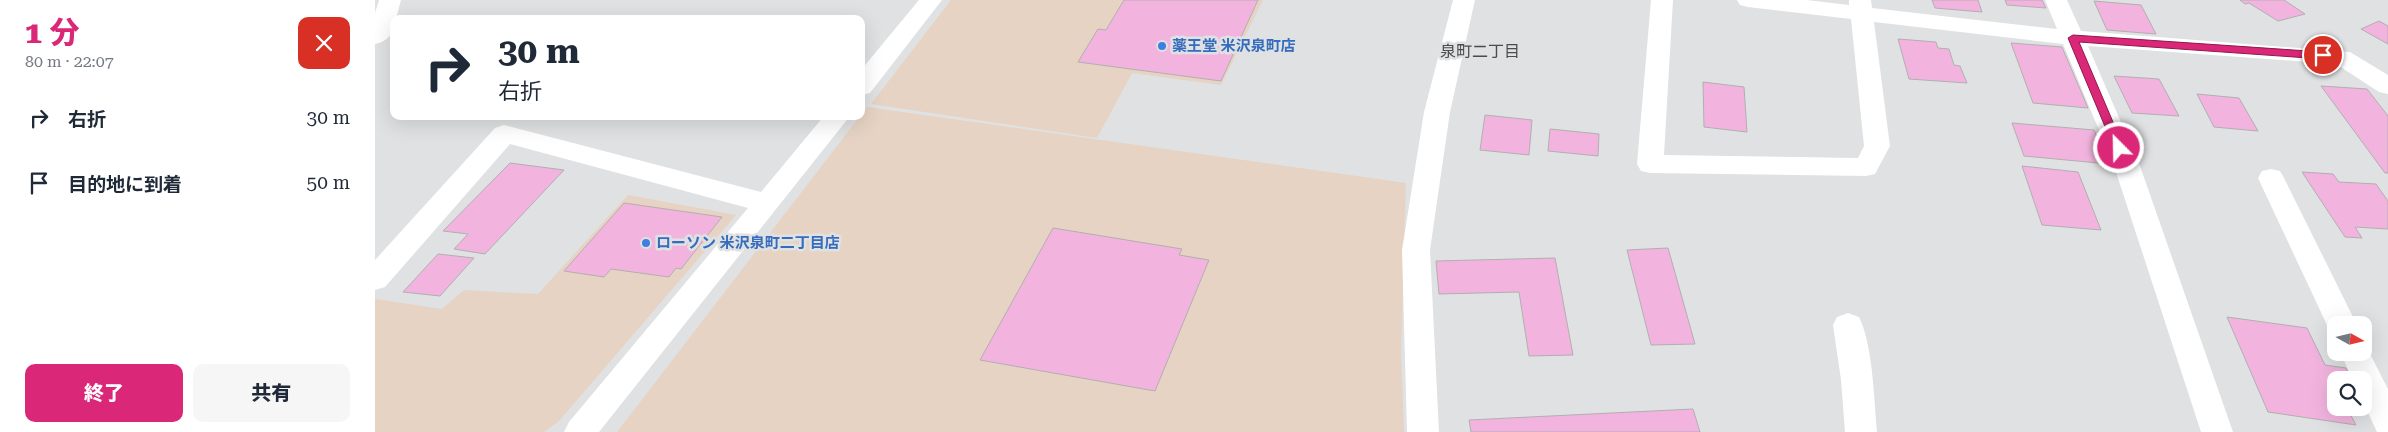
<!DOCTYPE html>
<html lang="ja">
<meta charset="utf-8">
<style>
body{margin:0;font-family:"Roboto Serif","Noto Sans JP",serif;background:#f6f6f7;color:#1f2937;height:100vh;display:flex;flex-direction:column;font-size:19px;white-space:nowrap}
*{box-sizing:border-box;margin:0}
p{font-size:16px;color:#747a83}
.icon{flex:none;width:28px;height:28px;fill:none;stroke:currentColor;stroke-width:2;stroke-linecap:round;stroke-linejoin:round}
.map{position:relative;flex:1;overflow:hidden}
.details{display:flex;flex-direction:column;background:#fff;width:375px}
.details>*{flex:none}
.hud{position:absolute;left:15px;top:15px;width:475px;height:105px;border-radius:10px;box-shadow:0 5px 20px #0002;background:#fff;color:#1f2937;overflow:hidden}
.needle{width:32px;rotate:98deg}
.tools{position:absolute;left:1952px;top:316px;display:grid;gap:10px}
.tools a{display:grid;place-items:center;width:45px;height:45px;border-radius:10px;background:#fff;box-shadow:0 5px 20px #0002;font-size:25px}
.pin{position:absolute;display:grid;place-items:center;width:42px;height:42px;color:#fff;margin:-21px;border:2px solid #fff;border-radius:50%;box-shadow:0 1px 5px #0007}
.me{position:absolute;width:55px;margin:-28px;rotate:337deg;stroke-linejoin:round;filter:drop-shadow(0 0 4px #0008)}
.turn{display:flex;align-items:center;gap:18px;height:105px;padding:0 25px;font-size:22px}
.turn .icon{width:65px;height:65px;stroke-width:2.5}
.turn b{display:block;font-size:35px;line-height:42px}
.round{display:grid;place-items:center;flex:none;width:52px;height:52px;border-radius:10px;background:#f6f6f7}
.summary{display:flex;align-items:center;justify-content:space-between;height:85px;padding:0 25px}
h1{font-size:30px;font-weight:800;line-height:38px;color:#db2777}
.action{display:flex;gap:10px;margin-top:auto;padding:10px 25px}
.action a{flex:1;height:58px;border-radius:10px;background:#db2777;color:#fff;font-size:20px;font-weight:800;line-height:58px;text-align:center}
.action a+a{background:#f6f6f7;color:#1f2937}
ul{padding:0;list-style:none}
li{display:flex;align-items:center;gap:15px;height:65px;padding:0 25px}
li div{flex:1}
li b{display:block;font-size:19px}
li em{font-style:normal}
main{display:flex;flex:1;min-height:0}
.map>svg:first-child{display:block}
.commercial{fill:#e6d3c3}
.building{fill:#f2b4df;stroke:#b1afb0}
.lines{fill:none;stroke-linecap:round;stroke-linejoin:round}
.minor{fill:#fff;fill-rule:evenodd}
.route{fill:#db2777;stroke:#8e194d}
.shop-dot{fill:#3f7fe0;stroke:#dfe1e2;stroke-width:2}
.labels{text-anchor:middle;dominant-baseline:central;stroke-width:5;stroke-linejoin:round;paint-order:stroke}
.shop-label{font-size:15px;font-weight:bold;fill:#366cbe;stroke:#dfe1e2;text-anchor:start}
.neighbourhood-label{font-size:16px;fill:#4a4b4d;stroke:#dfe1e2}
</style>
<main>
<section class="details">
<div class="summary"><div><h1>1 分</h1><p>80 m · 22:07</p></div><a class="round" style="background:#d93025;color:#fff"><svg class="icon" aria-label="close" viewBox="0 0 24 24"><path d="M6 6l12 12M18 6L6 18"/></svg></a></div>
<ul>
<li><svg class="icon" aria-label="right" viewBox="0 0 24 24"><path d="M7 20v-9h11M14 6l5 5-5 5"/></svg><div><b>右折</b></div><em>30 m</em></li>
<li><svg class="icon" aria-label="arrive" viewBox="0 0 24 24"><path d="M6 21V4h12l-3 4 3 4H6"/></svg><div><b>目的地に到着</b></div><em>50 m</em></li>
</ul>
<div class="action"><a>終了</a><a>共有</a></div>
</section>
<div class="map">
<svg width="2013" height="432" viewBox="0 0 2013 432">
<rect width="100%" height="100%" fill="#dfe1e2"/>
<g class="commercial">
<path d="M576,0H888L846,85L757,73L722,138L496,104Z"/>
<path d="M492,107L1031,183L1026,354L1029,432H242Z"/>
<path d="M253,195L361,215L184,421L169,432H0V299L67,309L89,290L163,294Z"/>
</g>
<g class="building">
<path d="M749,0H883L846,81L703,62L723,29L731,30Z"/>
<path d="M1557,0H1603L1607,12L1560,8Z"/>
<path d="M1630,0H1667L1671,8L1632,5Z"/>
<path d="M1865,0H1909L1930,14L1903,21L1874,3L1870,4Z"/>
<path d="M1719,1L1766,5L1781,34L1732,30Z"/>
<path d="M2004,21L2013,26V44L1986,29Z"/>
<path d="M1523,39L1561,42L1563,48L1574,49L1579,65L1585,66L1592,83L1534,79Z"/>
<path d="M1636,43L1687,47L1713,108L1658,103Z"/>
<path d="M1739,76L1784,79L1804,116L1757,113Z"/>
<path d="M1328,82L1369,87L1372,132L1329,127Z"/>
<path d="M1946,86L1992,89L2013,116V173H2010Z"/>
<path d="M1822,94L1864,98L1883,131L1839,127Z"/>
<path d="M1110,115L1157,120L1154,155L1105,150Z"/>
<path d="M1637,123L1719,130L1734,164L1649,156Z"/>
<path d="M1175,129L1224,134L1223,156L1173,151Z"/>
<path d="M135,163L189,170L110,254L79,249L93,234L68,231Z"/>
<path d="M1647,166L1703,172L1726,230L1667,225Z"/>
<path d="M1927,172L1958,174L1964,182L2001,184L2013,201V229L1980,227L1987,238L1970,237Z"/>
<path d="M249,203L347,217L306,269L301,268L294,277L236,269L229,277L189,271Z"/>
<path d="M678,228L807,249L804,255L834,260L780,391L605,360Z"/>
<path d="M1293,248L1320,344L1276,345L1252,250Z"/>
<path d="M63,254L99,258L65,296L28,292Z"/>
<path d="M1180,258L1198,355L1154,356L1144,292L1064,294L1061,261Z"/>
<path d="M1852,317L1932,328L1950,365L1971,368L1977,380H1961V408H1972L1981,425L1893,412Z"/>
<path d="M1318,409L1325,432H1096L1094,420Z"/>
</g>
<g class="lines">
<g class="minor">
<path d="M4,0H26L21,19H19C19,33 14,41 0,44V13Z"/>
<path d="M544,0H567L495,93L486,95V70Z"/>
<path d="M1078,0H1100L1075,112L1055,250L1064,432H1032L1027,250L1049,112Z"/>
<path d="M1276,0H1298L1289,155L1483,158L1489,146L1476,19L1373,7L1365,5L1362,0H1432L1474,5V0H1496L1497,8L1682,29L1670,0H1692L1706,31L1975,52L2013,75V94L2004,92L1961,64L1713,46L1765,166L1858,432H1826L1739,166L1688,44L1499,22L1515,146L1500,174L1491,176L1275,173L1266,171L1262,164Z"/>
<path d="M449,116H475L224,432H189L194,422L373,208L135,144L10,287L0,290V260L120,128L129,125L386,192Z"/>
<path d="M1896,169L1905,171L1909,178L1982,325H1961V335L1956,333L1952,325L1883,178L1887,171Z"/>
<path d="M1473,313L1484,317C1498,345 1499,400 1502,432H1470L1466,380L1458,325L1462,317Z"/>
<path d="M1989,342L2013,389V432H2002L1989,404V380H1978L1965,352H1989Z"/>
</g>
</g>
<path class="route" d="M1698,35L1948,52L1953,55L1948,59L1704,42L1749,148L1744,151L1739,148L1693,38Z"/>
<g class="shop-dot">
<circle cx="787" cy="46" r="5"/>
<circle cx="271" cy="243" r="5"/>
</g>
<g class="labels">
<g class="shop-label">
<text x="797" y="46">薬王堂 米沢泉町店</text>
<text x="281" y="243">ローソン 米沢泉町二丁目店</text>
</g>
<g class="neighbourhood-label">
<text x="1105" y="51">泉町二丁目</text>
</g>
</g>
</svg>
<div class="tools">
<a><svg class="needle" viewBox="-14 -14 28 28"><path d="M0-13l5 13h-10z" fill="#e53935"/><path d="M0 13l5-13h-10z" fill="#747a83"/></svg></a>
<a><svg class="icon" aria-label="search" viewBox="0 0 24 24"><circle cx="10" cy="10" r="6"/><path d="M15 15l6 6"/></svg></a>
</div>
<div class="pin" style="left:1948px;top:55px;background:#d93025"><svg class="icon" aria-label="arrive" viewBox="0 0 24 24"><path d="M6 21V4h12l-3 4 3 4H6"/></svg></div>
<svg class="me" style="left:1744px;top:148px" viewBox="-20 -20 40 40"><circle r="17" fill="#db2777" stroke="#fff" stroke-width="3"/><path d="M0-11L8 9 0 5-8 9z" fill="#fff"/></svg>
<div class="hud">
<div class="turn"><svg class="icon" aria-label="right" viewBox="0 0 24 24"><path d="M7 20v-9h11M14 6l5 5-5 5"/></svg><div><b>30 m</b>右折</div></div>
</div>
</div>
</main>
